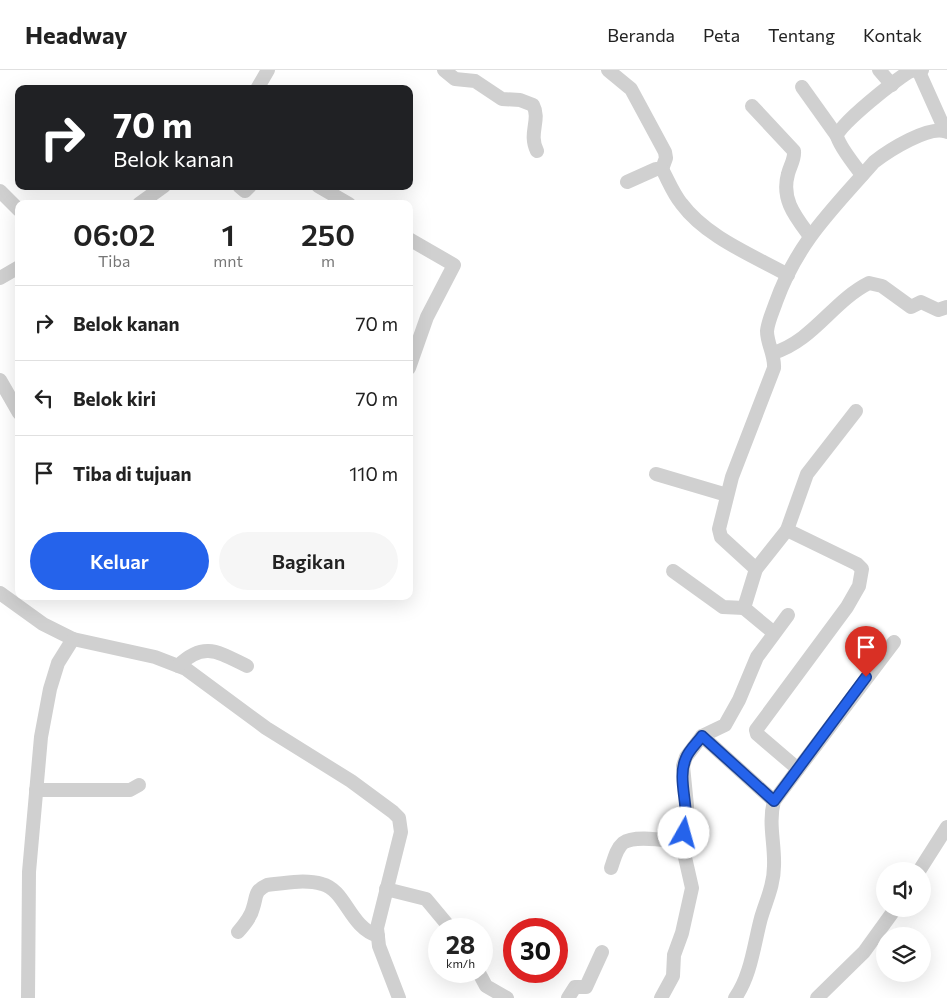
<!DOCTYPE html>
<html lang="id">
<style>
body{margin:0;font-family:Commissioner,sans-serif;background:#f6f6f6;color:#222;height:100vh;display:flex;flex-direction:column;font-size:19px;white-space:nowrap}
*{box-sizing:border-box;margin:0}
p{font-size:16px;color:#767676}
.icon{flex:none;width:28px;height:28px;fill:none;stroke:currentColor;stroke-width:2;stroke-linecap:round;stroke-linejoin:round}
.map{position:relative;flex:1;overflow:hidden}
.sheet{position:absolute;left:15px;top:130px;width:398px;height:400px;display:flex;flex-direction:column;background:#fff;border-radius:10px;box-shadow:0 5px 20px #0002}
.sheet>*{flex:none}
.guide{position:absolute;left:15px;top:15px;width:398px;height:105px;border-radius:10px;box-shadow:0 5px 20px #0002;background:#202124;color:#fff;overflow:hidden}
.controls{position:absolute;left:876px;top:792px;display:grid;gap:10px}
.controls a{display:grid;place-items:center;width:55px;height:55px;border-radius:50%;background:#fff;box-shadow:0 5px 20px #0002;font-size:25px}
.speed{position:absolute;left:428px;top:848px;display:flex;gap:10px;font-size:25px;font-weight:700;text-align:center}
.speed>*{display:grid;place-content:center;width:65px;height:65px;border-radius:50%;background:#fff;box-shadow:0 5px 20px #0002;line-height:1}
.speed small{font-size:12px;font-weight:400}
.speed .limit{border:8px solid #d22;background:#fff;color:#111}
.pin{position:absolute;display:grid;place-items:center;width:42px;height:42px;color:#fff;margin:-51px -21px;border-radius:50% 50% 50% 0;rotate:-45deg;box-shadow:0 0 5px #0007}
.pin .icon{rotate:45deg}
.me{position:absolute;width:55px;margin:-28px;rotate:7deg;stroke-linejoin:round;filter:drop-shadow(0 0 4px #0008)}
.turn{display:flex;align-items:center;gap:18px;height:105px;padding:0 15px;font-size:22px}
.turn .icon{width:65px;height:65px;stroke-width:2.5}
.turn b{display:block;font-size:35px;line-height:42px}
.eta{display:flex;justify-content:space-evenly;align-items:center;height:85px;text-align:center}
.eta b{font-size:30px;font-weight:600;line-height:35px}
.cta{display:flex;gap:10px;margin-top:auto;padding:10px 15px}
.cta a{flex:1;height:58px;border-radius:30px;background:#2563eb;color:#fff;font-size:20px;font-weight:600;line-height:58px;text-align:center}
.cta a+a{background:#f6f6f6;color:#222}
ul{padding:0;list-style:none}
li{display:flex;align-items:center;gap:15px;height:75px;padding:0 15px;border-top:1px solid #e0e0e0}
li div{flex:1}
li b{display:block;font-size:19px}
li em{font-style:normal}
header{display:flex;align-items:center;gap:30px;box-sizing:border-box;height:70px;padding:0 25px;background:#fff;border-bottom:1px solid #e0e0e0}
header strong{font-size:24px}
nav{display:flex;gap:28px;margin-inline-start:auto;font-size:18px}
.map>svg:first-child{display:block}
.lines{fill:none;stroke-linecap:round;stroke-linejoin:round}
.minor{stroke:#d0d0d0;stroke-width:14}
.route-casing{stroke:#184099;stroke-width:12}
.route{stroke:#2563eb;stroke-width:9}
</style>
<header>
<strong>Headway</strong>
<nav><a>Beranda</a><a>Peta</a><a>Tentang</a><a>Kontak</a></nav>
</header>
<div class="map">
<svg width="947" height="928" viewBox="0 0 947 928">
<rect width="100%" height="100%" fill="#fff"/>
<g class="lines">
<g class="minor">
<path d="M444,0L455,9L475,11L502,29L520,30L533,35C541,50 528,63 537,81"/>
<path d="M608,0L631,19L665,82L666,88L662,99"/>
<path d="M879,0L892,15"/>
<path d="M919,2L945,60"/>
<path d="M802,17L837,66"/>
<path d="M257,19L268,0"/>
<path d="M752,36L794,81C795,89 790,96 788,104C781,129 795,146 809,165"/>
<path d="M862,105C856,97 839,76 837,66C836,57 901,5 911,1C915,0 918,2 922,0"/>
<path d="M627,112L656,99H662C668,110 673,123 681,133C706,167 752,185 788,205"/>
<path d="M239,116L245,121L250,116"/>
<path d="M318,116L349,134"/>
<path d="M0,121L19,140"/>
<path d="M139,134L164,116"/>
<path d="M409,169L454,195L427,247L409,298"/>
<path d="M0,208L19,197"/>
<path d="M773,283C813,271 833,231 869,213L882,216L911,237L921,232L938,240L947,237"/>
<path d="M0,310L19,343"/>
<path d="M656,404L727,425"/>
<path d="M787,460L807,404L856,341"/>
<path d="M756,499L787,460L857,494L862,499L859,516L847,537L756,660L757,664L798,699"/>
<path d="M673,501L723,537L744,538"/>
<path d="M0,523L43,554L73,569L155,587L186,599L266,658L351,711L393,742L399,748L401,762L377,858L379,876L399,928"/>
<path d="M774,563L744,538L756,499L721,467L719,459L732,407L774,298C775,285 767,274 767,261C768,251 773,241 776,232C798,171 833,139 874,92C888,81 930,54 947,62"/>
<path d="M178,596C204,571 218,582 247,596"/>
<path d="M36,720H130L139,715"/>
<path d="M774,731L702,666L725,655L739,630L757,587L788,545"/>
<path d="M611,798C614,790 616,779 623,773C635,764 668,771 682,772"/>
<path d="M919,801L947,757"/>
<path d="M386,819L426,829L451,859"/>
<path d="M238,862C244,855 251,847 253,838C257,826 254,821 267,815C284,813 305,809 322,814C346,820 349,857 378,866"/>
<path d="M478,901L486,916L507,928"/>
<path d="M28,928L29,802L41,667L50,619L58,593L73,569"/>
<path d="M568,928L575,917H586L602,882"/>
<path d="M661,928L673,906L674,885L682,863L692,818L682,774L687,736L683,696L686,687L702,666"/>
<path d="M735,928C751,906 754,874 761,848C766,831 774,815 774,796C775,774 768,753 774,731L894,572"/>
<path d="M817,928L864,882L895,839"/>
</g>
</g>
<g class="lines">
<g class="route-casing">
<path id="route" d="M684,763C691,738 676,710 686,688C689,680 697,673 702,666L774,731L866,607"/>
</g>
<use href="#route" class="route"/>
</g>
</svg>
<div class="controls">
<a><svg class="icon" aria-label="sound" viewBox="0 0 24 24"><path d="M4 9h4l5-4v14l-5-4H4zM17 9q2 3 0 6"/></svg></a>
<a><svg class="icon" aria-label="layers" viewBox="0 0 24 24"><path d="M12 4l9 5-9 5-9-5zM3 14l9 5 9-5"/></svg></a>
</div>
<div class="speed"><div>28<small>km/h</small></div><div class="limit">30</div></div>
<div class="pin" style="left:866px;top:607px;background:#d93025"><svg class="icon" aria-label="arrive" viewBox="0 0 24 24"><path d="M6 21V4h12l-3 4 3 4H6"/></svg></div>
<svg class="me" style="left:684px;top:763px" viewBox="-20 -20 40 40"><circle r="19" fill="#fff"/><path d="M0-13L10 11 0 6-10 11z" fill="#2563eb"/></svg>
<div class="guide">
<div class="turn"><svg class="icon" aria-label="right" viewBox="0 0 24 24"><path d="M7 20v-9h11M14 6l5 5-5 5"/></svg><div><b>70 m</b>Belok kanan</div></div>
</div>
<section class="sheet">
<div class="eta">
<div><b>06:02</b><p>Tiba</p></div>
<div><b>1</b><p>mnt</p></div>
<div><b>250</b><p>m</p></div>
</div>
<ul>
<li><svg class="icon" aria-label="right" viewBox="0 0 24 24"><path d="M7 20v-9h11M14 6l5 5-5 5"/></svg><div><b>Belok kanan</b></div><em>70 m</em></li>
<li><svg class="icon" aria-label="left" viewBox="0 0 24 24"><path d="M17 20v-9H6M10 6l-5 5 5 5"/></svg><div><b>Belok kiri</b></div><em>70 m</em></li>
<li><svg class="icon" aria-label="arrive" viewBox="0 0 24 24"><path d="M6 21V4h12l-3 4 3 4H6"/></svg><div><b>Tiba di tujuan</b></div><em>110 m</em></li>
</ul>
<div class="cta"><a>Keluar</a><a>Bagikan</a></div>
</section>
</div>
